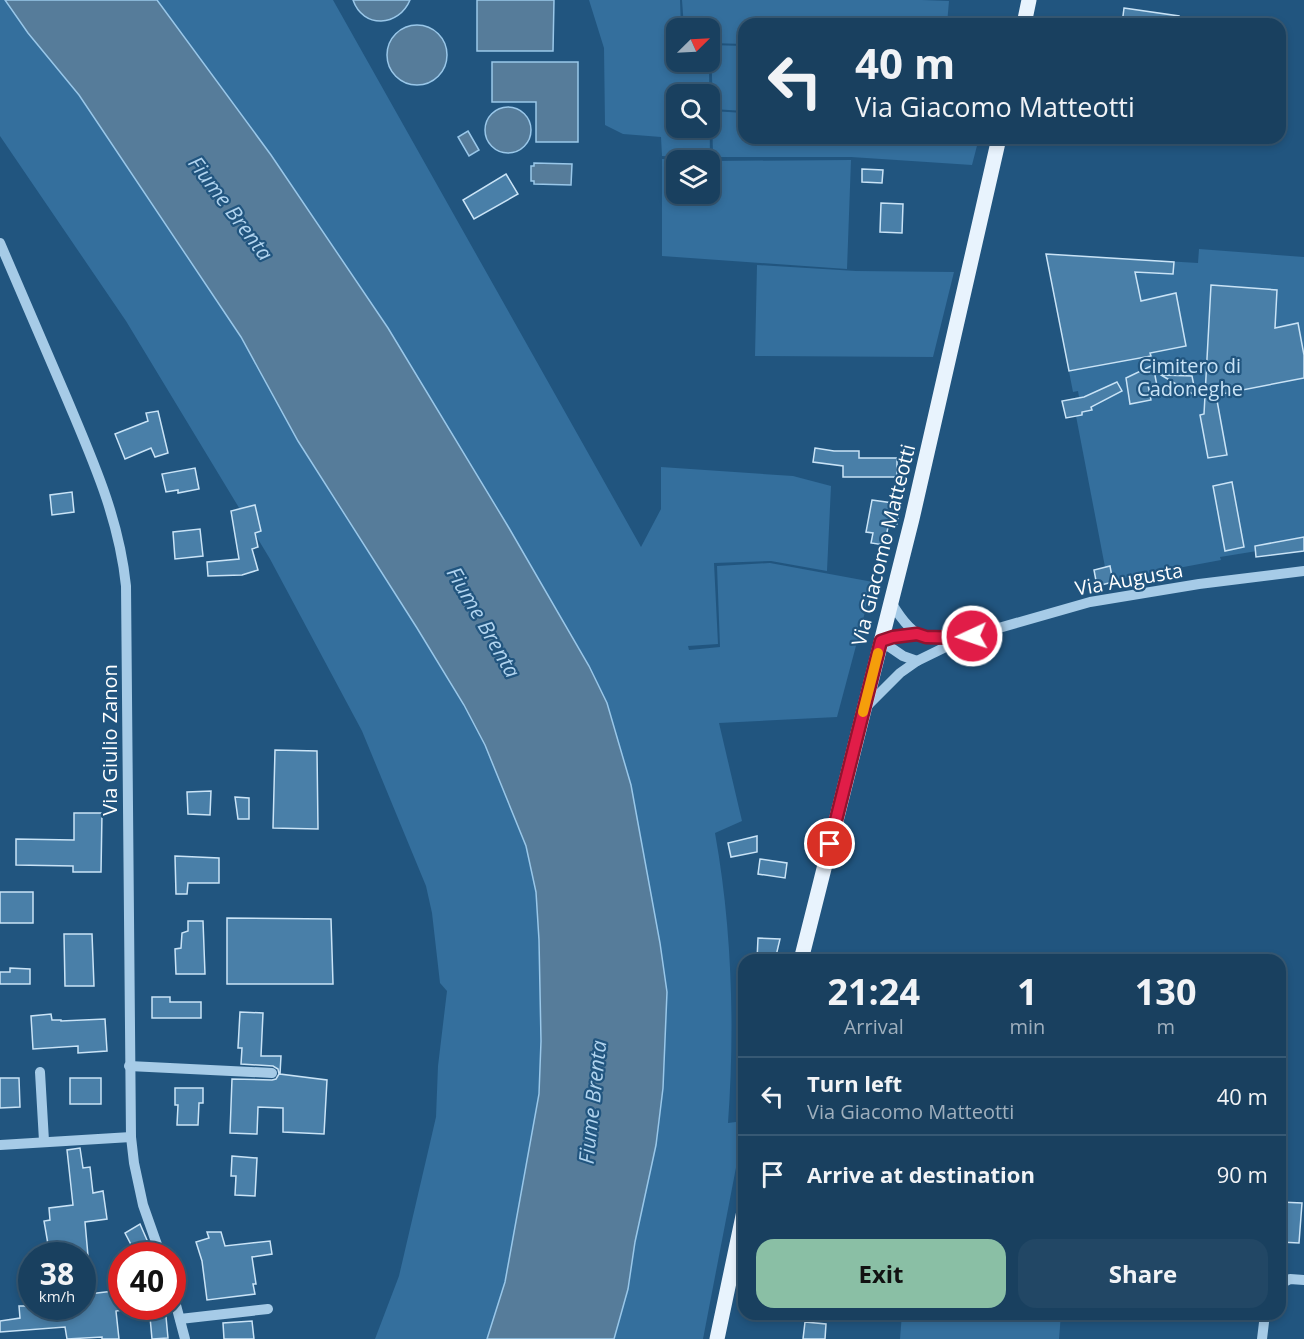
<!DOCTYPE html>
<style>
body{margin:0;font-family:"Open Sans",sans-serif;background:#224765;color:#f1f3f6;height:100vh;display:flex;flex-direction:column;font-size:22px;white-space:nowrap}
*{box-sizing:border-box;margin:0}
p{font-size:20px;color:#9fafbd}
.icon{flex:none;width:33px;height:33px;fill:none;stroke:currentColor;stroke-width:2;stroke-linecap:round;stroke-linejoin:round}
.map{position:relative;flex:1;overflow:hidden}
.details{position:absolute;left:738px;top:954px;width:548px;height:366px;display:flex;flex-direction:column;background:#19405f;border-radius:18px;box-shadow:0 3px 9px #0003,0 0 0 2px #375974}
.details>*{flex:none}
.guide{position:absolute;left:738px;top:18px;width:548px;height:126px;border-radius:18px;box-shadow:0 3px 9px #0003,0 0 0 2px #375974;background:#19405f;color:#f1f3f6;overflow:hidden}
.needle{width:39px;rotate:66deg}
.fabs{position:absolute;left:666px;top:18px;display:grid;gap:12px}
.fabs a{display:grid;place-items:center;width:54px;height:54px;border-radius:12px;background:#19405f;box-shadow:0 3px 9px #0003,0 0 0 2px #375974;font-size:30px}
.speed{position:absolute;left:18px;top:1242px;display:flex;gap:12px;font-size:30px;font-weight:700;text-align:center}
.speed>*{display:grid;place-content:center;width:78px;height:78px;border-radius:50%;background:#19405f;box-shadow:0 3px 9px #0003,0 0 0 2px #375974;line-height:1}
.speed small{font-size:15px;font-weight:400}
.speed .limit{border:9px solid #d22;background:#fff;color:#111}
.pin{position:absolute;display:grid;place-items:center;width:51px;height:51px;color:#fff;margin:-26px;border:3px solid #fff;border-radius:50%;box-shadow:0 2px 6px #0007}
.me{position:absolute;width:66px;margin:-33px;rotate:267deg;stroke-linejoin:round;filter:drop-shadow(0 0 4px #0008)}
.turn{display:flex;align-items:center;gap:21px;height:126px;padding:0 18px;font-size:27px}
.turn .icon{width:78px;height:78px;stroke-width:2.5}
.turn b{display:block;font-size:42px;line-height:51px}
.eta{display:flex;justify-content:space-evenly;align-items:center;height:102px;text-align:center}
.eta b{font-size:36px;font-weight:700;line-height:42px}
.cta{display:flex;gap:12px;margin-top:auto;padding:12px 18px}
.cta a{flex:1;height:69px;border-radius:18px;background:#8abfa5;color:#111;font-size:24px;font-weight:700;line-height:69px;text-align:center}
.cta a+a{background:#224765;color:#f1f3f6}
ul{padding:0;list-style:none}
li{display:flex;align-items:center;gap:18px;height:78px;padding:0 18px;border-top:2px solid #375974}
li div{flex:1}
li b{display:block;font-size:22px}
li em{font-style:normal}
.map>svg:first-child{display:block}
.green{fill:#346f9d;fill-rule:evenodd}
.water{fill:#567c9a;stroke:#99c7e9;stroke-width:1.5}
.building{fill:#497fa8;stroke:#c9e3f6;stroke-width:1.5}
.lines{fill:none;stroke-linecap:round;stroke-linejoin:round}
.minor{stroke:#a6cbe7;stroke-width:10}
.major{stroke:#e8f3fd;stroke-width:15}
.route-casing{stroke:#92132f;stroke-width:15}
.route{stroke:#e11d48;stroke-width:10}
.slow{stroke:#f59e0b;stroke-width:10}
.labels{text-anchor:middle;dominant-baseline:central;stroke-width:4.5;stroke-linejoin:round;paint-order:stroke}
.park-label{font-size:20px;fill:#c9e3f6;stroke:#21557f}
.street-label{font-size:20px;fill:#fff;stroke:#21557f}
.water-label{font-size:21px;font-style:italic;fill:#b1d4ef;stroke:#21557f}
</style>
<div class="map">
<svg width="1304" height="1339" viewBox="0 0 1304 1339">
<rect width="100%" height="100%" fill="#21557f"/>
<g class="green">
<path d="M0,0H5L28,33L79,95L241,337L271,392L464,705L485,745L526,846L536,892L539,940L541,1041L539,1094L505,1282L487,1339H375L399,1276L430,1143L436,1117L438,1066L447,991L440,983L432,913L426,886L362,731L270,559L126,321L0,136Z"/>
<path d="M157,0H333L641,547L661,509V467L793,476L831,486L827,571L771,561L714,563L718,644L688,646L689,650L720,647L717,566L770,563L873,582L837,717L719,723L742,821L715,833C732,928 735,1026 728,1123L744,1121V1126L703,1339H614L628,1289L635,1242L656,1145L663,1088L667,992L631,785L607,703L589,666L509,528L388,328L271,155Z"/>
<path d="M589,0H680L681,28H676V62H709L710,159L662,156L661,137L623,134L605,125L604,48ZM676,94H710V128H676Z"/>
<path d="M682,0H922L949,1L947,24H744V44L710,43V28H684Z"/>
<path d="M711,45L744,46V111L713,109Z"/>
<path d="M712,111L744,113V138H979L972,165L851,157H713Z"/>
<path d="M662,159L700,160H676V194H710V161L851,160L847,269L662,256Z"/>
<path d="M1199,249L1304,257V551H1257L1220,557L1221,560L1114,580L1113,582L1097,586L1094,570L1105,567L1076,416L1066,418L1062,401L1079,397L1078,391L1073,392L1046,254L1198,263Z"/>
<path d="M757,265L856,271L954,272L933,357L755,356Z"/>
<path d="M902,1314H1061L1059,1339H900Z"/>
</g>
<g class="water">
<path d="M5,0H157L271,155L388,328L509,528L589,666L607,703L631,785L660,943L667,992L663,1088L656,1145L635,1242L628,1289L614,1339H487L505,1282L539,1094L541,1041L539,940L536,892L526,846L485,745L464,705L417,628L298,441L241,337L79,95L28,33Z"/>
<path d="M353,0H410C399,27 363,29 353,0Z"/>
<path d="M477,0H554L553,51H477Z"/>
<circle cx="417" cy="55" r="30"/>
<path d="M492,62H578V142H536V102H492Z"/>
<circle cx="508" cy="130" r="23"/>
<path d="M468,131L479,150L469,156L458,137Z"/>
<path d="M534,163L572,164L571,185L534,184V181H531V166H534Z"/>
</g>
<g class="building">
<path d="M1124,8L1179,16L1178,24H1122Z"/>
<path d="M862,169L883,170L882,183L862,182Z"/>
<path d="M506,174L518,194L474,219L463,200Z"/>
<path d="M881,203L903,204L902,233L880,232Z"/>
<path d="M1046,254L1174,262L1173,274L1135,272L1141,301L1176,293L1186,346L1150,353L1151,356L1069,371Z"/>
<path d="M1211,285L1277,290L1275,328L1298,323L1304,355V378L1216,395L1227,455L1208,458L1200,415L1204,414Z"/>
<path d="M1153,365L1157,386L1148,385L1151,400L1130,404L1126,378Z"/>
<path d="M1161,375L1192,376L1196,396Z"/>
<path d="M1117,382L1122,391L1091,407L1092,410L1082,412V415L1066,418L1062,401L1084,397Z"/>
<path d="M158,411L168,453L155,457L151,448L125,459L115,434L148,421L146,413Z"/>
<path d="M815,448L834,451H859V458H897V477H843V466L813,462Z"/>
<path d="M195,468L199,489L178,493V490L166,492L162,474Z"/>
<path d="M1232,482L1244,547L1225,551L1213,486Z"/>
<path d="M72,492L74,512L52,515L50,495Z"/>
<path d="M872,500L893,503V506L900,507L897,524L889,523L884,545L871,543L873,533L866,532Z"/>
<path d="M255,505L261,531L255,533L258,547L252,549L258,570L242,575L208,576L207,562L239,559L231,511Z"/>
<path d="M200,529L203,556L175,559L173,532Z"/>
<path d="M1304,537V551L1256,557L1255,546Z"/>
<path d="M1110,566L1113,582L1097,586L1094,570Z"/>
<path d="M275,750L317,751L318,829L273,828Z"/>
<path d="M211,791L210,815L188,814L187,792Z"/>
<path d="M235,797L249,798V819H238Z"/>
<path d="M74,813H102L101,872H73V866L16,865V839L74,840Z"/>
<path d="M757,836V852L731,857L728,843Z"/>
<path d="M175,856L219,858V883H188L187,894H176Z"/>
<path d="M760,859L787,863L785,878L758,874Z"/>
<rect x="0" y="892" width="33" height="31"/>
<path d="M227,918L331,919L333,984H227Z"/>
<path d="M188,921H203L205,974H176L175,949L181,948L182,933L188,931Z"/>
<path d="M64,934H92L94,986H65Z"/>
<path d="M758,938L780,939L775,960H757Z"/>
<path d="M10,968L30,969V984H0V972H10Z"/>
<path d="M152,997H170V1002H201V1018H152Z"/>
<path d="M240,1012L263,1013L261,1056H281L280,1074L327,1080L324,1134L283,1132V1108L258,1107L257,1134L230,1133L232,1079L272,1080L276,1079L279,1074L278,1069L273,1066L241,1064L242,1048H238Z"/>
<path d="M51,1014L52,1020H61V1021L105,1019L107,1051L78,1053V1046L33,1049L31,1016Z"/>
<path d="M0,1078H19L20,1107L0,1108Z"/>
<rect x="70" y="1078" width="31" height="26"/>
<path d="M175,1088H203V1103H199L198,1125H177L178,1105H175Z"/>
<path d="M80,1148L83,1168L90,1167L93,1193L103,1191L107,1219L85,1222L88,1256H50L44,1221L50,1220L49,1208L73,1205L67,1150Z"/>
<path d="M232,1156L257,1158L255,1196L235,1195L236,1176H231Z"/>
<path d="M1280,1202L1302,1203L1299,1243L1280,1242Z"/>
<path d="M140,1224L150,1247L136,1254L125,1233Z"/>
<path d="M207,1232H221L225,1246L270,1241L272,1254L252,1257L256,1284H253L255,1294L207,1300L202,1261L196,1242L209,1238Z"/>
<path d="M122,1290V1310L116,1311L119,1339H102V1337L67,1339L65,1327L0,1332V1321L20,1318L19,1306H82V1303L90,1302L89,1294Z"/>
<path d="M149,1306H165L168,1338L152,1339Z"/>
<path d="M252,1321L254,1339H224L223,1323Z"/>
<path d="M805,1322L826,1324L825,1339H803Z"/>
</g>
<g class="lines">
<g class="minor">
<path d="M0,243C22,295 45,347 67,399C93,461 119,518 126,586L131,1137L134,1163L143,1205L161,1256"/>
<path d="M891,602C898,614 911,634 926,637C936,639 949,637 960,638"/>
<path d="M917,661L903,656L881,641L893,637L917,634"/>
<path d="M866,707L900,673L917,661L964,638L1090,602L1199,584L1304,571"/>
<path d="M129,1066L272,1073"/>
<path d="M40,1072L44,1141"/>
<path d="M0,1145L131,1137"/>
<path d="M1280,1284L1290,1279L1304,1280"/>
<path d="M172,1290L185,1339"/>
<path d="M180,1319L268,1309"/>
<path d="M1262,1339L1265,1314"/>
</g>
<g class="major">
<path d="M1024,24L1029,0"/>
<path d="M801,960L912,519L999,138"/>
<path d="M717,1339L744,1211"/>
</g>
</g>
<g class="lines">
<g class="route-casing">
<path id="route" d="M830,844L881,641L893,637L917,634L926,637L964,638L972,636"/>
</g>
<use href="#route" class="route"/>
<path class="slow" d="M863,712L878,653"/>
</g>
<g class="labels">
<g class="park-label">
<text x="1190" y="365">Cimitero di<tspan x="1190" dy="23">Cadoneghe</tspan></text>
</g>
<g class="street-label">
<text transform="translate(883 545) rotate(-76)">Via Giacomo Matteotti</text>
<text transform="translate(1129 579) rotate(-10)">Via Augusta</text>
<text transform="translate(109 740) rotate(-90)">Via Giulio Zanon</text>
</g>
<g class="water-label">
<text transform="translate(231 208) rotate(53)">Fiume Brenta</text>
<text transform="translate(484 622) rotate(60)">Fiume Brenta</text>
<text transform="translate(592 1102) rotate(-84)">Fiume Brenta</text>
</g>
</g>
</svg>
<div class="fabs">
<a><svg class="needle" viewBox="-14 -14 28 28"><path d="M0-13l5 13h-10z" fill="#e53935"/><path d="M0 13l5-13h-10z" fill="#9fafbd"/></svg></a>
<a><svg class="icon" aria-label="search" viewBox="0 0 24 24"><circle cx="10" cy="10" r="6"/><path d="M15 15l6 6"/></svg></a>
<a><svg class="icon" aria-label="layers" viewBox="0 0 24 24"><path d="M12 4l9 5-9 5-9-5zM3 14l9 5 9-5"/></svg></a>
</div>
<div class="speed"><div>38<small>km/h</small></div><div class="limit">40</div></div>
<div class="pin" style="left:830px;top:844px;background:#d93025"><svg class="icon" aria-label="arrive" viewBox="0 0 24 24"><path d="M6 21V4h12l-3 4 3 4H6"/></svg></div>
<svg class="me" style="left:972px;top:636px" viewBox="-20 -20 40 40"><circle r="17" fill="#e11d48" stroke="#fff" stroke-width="3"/><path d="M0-11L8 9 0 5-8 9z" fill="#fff"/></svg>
<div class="guide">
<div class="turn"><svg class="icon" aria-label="left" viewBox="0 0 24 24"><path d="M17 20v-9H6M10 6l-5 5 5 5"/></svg><div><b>40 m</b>Via Giacomo Matteotti</div></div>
</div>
<section class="details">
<div class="eta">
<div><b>21:24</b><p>Arrival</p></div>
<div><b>1</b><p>min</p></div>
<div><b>130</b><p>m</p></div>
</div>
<ul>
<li><svg class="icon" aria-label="left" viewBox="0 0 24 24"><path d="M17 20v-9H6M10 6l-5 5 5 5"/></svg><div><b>Turn left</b><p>Via Giacomo Matteotti</p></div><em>40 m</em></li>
<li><svg class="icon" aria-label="arrive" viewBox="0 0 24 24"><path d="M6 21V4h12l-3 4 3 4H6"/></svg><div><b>Arrive at destination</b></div><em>90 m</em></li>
</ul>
<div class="cta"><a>Exit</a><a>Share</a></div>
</section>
</div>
